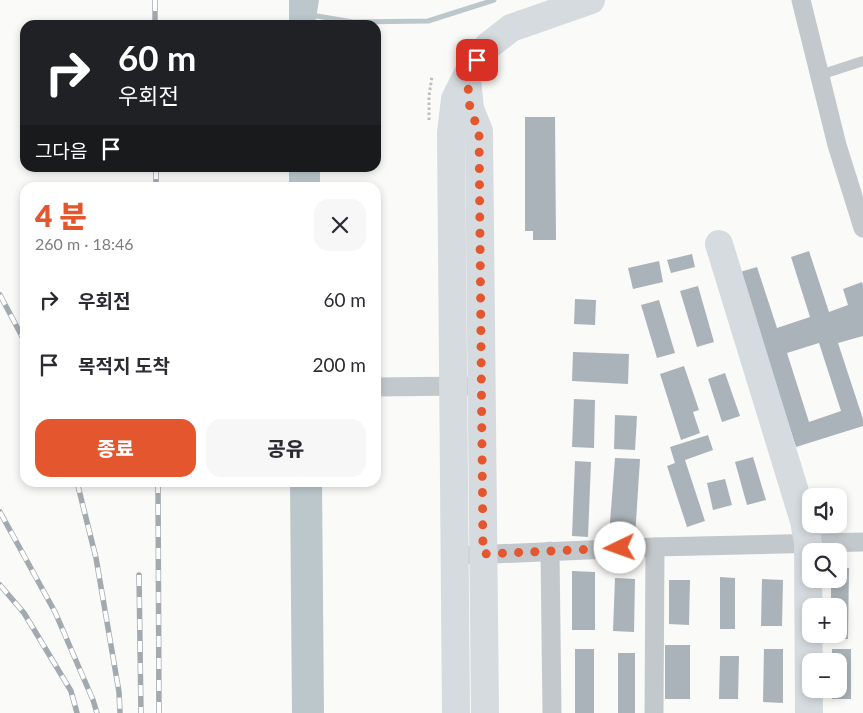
<!DOCTYPE html>
<html lang="ko">
<meta charset="utf-8">
<style>
body{margin:0;font-family:Lato,"Noto Sans KR",sans-serif;background:#f7f7f7;color:#2b2b33;height:100vh;display:flex;flex-direction:column;font-size:19px;white-space:nowrap}
*{box-sizing:border-box;margin:0}
p{font-size:16px;color:#7c7c81}
.icon{flex:none;width:28px;height:28px;fill:none;stroke:currentColor;stroke-width:2;stroke-linecap:round;stroke-linejoin:round}
.map{position:relative;flex:1;overflow:hidden}
.panel{position:absolute;left:20px;top:182px;width:361px;height:305px;display:flex;flex-direction:column;background:#fff;border-radius:15px;box-shadow:0 2px 8px #0003}
.panel>*{flex:none}
.banner{position:absolute;left:20px;top:20px;width:361px;height:152px;border-radius:15px;box-shadow:0 2px 8px #0003;background:#202124;color:#fff;overflow:hidden}
.buttons{position:absolute;left:802px;top:488px;display:grid;gap:10px}
.buttons a{display:grid;place-items:center;width:45px;height:45px;border-radius:10px;background:#fff;box-shadow:0 2px 8px #0003;font-size:25px}
.pin{position:absolute;display:grid;place-items:center;width:42px;height:42px;color:#fff;margin:-21px;border-radius:10px;box-shadow:0 2px 8px #0006}
.me{position:absolute;width:55px;margin:-28px;rotate:267deg;stroke-linejoin:round;filter:drop-shadow(0 0 4px #0008)}
.turn{display:flex;align-items:center;gap:18px;height:105px;padding:0 15px;font-size:22px}
.turn .icon{width:65px;height:65px;stroke-width:2.5}
.turn b{display:block;font-size:35px;line-height:42px}
.then{display:flex;align-items:center;height:48px;padding:0 15px;background:#0003;gap:10px;font-size:19px}
.round{display:grid;place-items:center;flex:none;width:52px;height:52px;border-radius:15px;background:#f7f7f7}
.summary{display:flex;align-items:center;justify-content:space-between;height:85px;padding:0 15px}
h1{font-size:30px;font-weight:800;line-height:38px;color:#e4572e}
.button{display:flex;gap:10px;margin-top:auto;padding:10px 15px}
.button a{flex:1;height:58px;border-radius:15px;background:#e4572e;color:#fff;font-size:20px;font-weight:800;line-height:58px;text-align:center}
.button a+a{background:#f7f7f7;color:#2b2b33}
ul{padding:0;list-style:none}
li{display:flex;align-items:center;gap:15px;height:65px;padding:0 15px}
li div{flex:1}
li b{display:block;font-size:19px}
li em{font-style:normal}
.map>svg:first-child{display:block}
.water{fill:#bbc7cb}
.lines{fill:none;stroke-linecap:round;stroke-linejoin:round}
.stream{stroke:#bbc7cb;stroke-width:5}
.building{fill:#aab3b9;fill-rule:evenodd}
.path{stroke:#bbbfc2;stroke-width:3;stroke-dasharray:2.5 2.5;stroke-linecap:butt}
.lane{stroke:#c3c8cc;stroke-width:10}
.street{stroke:#c3c8cc;stroke-width:19}
.secondary{stroke:#d6dbdf;stroke-width:28}
.rail-casing{stroke:#a2aab0;stroke-width:5.5}
.rail{stroke:#fff;stroke-width:4;stroke-dasharray:11;stroke-linecap:butt}
.route{stroke:#e4572e;stroke-width:9;stroke-dasharray:0 16.2}
</style>
<div class="map">
<svg width="863" height="713" viewBox="0 0 863 713">
<rect width="100%" height="100%" fill="#fafaf8"/>
<g class="water">
<path d="M289,0H319L315,25H289Z"/>
<rect x="289" y="168" width="31" height="19"/>
<path d="M290,483H322L324,713H292Z"/>
</g>
<g class="lines">
<path class="stream" d="M311,15L353,22L428,21L494,0"/>
</g>
<g class="building">
<rect x="52" y="21" width="25" height="4"/>
<path d="M525,117H555L556,240H533V231H525Z"/>
<path d="M809,251L829,312L848,305L843,289L862,282L863,285V336L838,343L863,419V426L796,447L740,272L757,267L777,328L810,317L791,257ZM819,343L841,411L809,422L787,353Z"/>
<path d="M692,254L695,267L671,273L667,260Z"/>
<path d="M659,261L663,282L633,289L628,268Z"/>
<path d="M698,286L714,342L697,347L680,291Z"/>
<path d="M575,299L596,300L595,325L574,324Z"/>
<path d="M659,300L675,353L657,358L641,305Z"/>
<path d="M573,352L629,354L628,384L572,381Z"/>
<path d="M684,366L699,410L693,412L700,433L681,440L660,374Z"/>
<path d="M725,373L740,416L722,422L708,379Z"/>
<path d="M574,399L595,400L594,448L572,447Z"/>
<path d="M615,415L637,416L635,450L614,449Z"/>
<path d="M708,435L713,450L685,460L705,521L687,527L667,466L675,463L670,447Z"/>
<path d="M753,457L766,500L747,505L735,462Z"/>
<path d="M615,458L640,459L635,537L609,535Z"/>
<path d="M575,461L591,462L588,537L572,536Z"/>
<path d="M725,479L732,505L713,510L707,483Z"/>
<path d="M814,489L817,496H811V508L805,492Z"/>
<path d="M839,568H849L848,639H831V634H839V606H831V579H839Z"/>
<path d="M572,571L595,572V630H572Z"/>
<path d="M720,577L735,578V629H720Z"/>
<path d="M615,578L635,579L634,632L613,631Z"/>
<path d="M762,579L783,580L782,626H761Z"/>
<path d="M669,580H690L689,625L669,624Z"/>
<rect x="665" y="645" width="25" height="54"/>
<rect x="575" y="649" width="19" height="64"/>
<path d="M764,649H783V703L763,702Z"/>
<path d="M832,649H851V699H832V689H839V661H832Z"/>
<rect x="618" y="653" width="17" height="60"/>
<path d="M720,656H739L738,699H719Z"/>
</g>
<g class="lines">
<path class="path" d="M429,120V96L432,76"/>
<path class="lane" d="M820,75L863,61"/>
<g class="street">
<path d="M801,0L837,145L863,228"/>
<path d="M376,387L466,386"/>
<path d="M550,551L552,713"/>
<path d="M471,555L655,547L863,542"/>
<path d="M654,713L655,547"/>
</g>
<g class="secondary">
<path d="M467,79L470,109L479,131L485,713"/>
<path d="M719,244L804,521L808,543L809,713"/>
<path d="M456,713L451,133L455,99L467,75L488,46L511,28L591,0"/>
</g>
<g class="rail-casing">
<g id="rail">
<path d="M155,0V25"/>
<path d="M156,168V188"/>
<path d="M0,295L25,342"/>
<path d="M77,482L96,558L119,692L120,713"/>
<path d="M158,482L159,713"/>
<path d="M0,512L55,612L93,700L97,713"/>
<path d="M139,575L141,713"/>
<path d="M0,585L24,613L71,691L77,713"/>
</g>
</g>
<use href="#rail" class="rail"/>
</g>
<g class="lines">
<path class="route" d="M477,60L467,75L470,109L479,131L483,554L620,548"/>
</g>
</svg>
<div class="buttons">
<a><svg class="icon" aria-label="sound" viewBox="0 0 24 24"><path d="M4 9h4l5-4v14l-5-4H4zM17 9q2 3 0 6"/></svg></a>
<a><svg class="icon" aria-label="search" viewBox="0 0 24 24"><circle cx="10" cy="10" r="6"/><path d="M15 15l6 6"/></svg></a>
<a>+</a>
<a>−</a>
</div>
<div class="pin" style="left:477px;top:60px;background:#d93025"><svg class="icon" aria-label="arrive" viewBox="0 0 24 24"><path d="M6 21V4h12l-3 4 3 4H6"/></svg></div>
<svg class="me" style="left:620px;top:548px" viewBox="-20 -20 40 40"><circle r="19" fill="#fff"/><path d="M0-13L10 11 0 6-10 11z" fill="#e4572e"/></svg>
<div class="banner">
<div class="turn"><svg class="icon" aria-label="right" viewBox="0 0 24 24"><path d="M7 20v-9h11M14 6l5 5-5 5"/></svg><div><b>60 m</b>우회전</div></div>
<div class="then">그다음<svg class="icon" aria-label="arrive" viewBox="0 0 24 24"><path d="M6 21V4h12l-3 4 3 4H6"/></svg></div>
</div>
<section class="panel">
<div class="summary"><div><h1>4 분</h1><p>260 m · 18:46</p></div><a class="round"><svg class="icon" aria-label="close" viewBox="0 0 24 24"><path d="M6 6l12 12M18 6L6 18"/></svg></a></div>
<ul>
<li><svg class="icon" aria-label="right" viewBox="0 0 24 24"><path d="M7 20v-9h11M14 6l5 5-5 5"/></svg><div><b>우회전</b></div><em>60 m</em></li>
<li><svg class="icon" aria-label="arrive" viewBox="0 0 24 24"><path d="M6 21V4h12l-3 4 3 4H6"/></svg><div><b>목적지 도착</b></div><em>200 m</em></li>
</ul>
<div class="button"><a>종료</a><a>공유</a></div>
</section>
</div>
